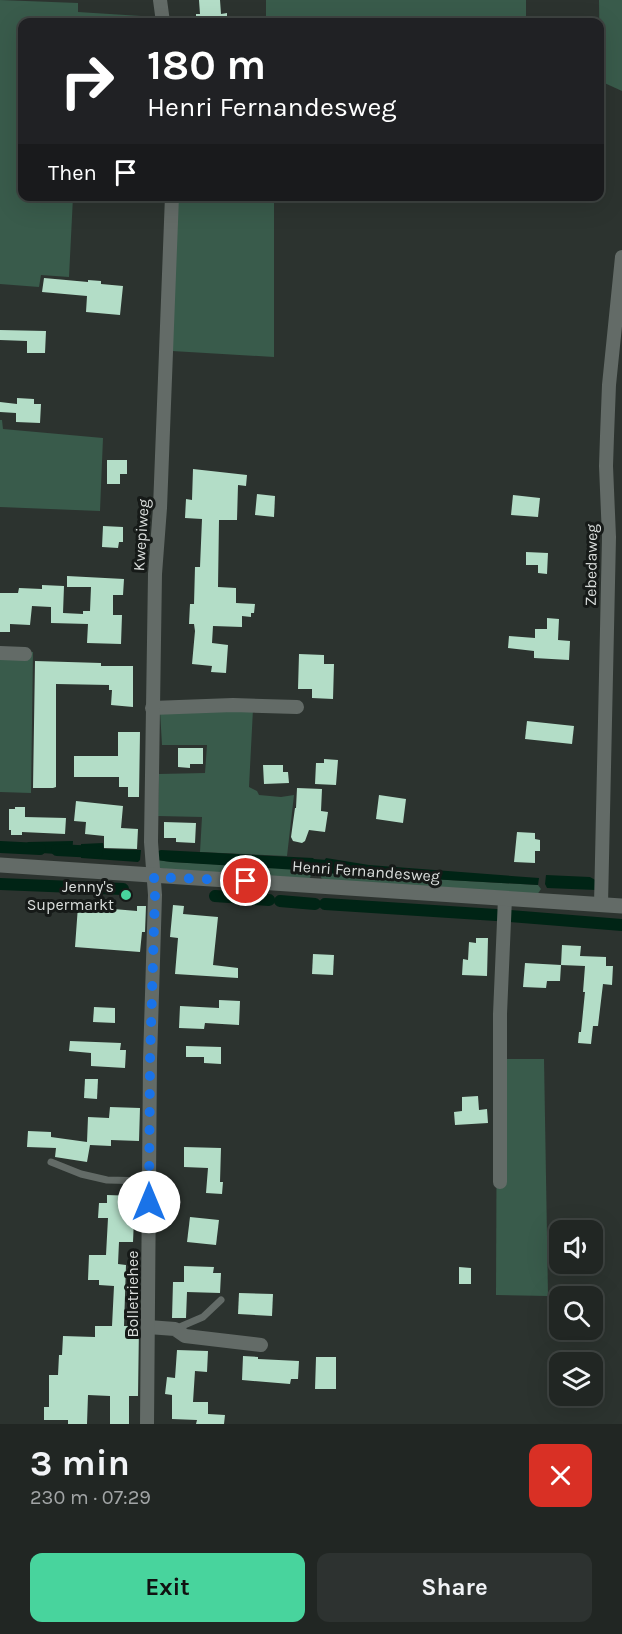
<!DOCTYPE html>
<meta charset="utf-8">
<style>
body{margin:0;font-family:Karla,sans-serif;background:#2d3230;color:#f1f3f6;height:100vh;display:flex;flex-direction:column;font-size:22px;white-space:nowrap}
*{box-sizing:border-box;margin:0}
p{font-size:20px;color:#a2a5a6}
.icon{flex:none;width:33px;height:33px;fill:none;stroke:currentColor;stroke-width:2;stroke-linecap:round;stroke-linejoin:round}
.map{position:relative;height:1424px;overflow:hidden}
.details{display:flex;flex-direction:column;background:#212623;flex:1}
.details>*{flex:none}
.hud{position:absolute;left:18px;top:18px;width:586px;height:183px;border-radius:12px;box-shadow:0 6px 24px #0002,0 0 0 2px #3e4341;background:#202124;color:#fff;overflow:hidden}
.buttons{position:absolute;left:549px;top:1220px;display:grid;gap:12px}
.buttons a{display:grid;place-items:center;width:54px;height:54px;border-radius:12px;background:#212623;box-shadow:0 6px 24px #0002,0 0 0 2px #3e4341;font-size:30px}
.pin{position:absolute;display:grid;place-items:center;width:51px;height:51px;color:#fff;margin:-26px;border:3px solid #fff;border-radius:50%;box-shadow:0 2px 6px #0007}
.me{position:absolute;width:66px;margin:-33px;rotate:0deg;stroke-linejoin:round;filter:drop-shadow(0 0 4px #0008)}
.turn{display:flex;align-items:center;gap:21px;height:126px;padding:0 30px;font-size:27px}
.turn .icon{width:78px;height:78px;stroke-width:2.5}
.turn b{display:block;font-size:42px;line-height:51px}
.then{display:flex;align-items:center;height:57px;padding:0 30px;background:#0003;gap:12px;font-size:22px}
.round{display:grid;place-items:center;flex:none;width:63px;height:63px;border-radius:12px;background:#2d3230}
.summary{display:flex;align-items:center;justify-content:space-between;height:102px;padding:0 30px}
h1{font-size:36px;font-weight:700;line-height:45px}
.action{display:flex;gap:12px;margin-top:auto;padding:12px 30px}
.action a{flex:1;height:69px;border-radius:12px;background:#48d49d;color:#111;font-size:24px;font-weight:700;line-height:69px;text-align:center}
.action a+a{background:#2d3230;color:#f1f3f6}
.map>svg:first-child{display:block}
.green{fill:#395b4b}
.water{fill:#002415}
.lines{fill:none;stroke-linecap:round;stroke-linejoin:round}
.canal{stroke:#002415;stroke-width:12}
.building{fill:#b3ddc7}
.service{stroke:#636b67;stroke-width:7}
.minor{stroke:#636b67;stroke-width:14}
.tertiary{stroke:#636b67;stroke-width:15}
.route{stroke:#1a73e8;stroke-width:10;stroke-dasharray:0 18}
.poi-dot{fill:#48d49d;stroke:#161a18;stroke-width:2}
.labels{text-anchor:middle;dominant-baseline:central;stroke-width:6;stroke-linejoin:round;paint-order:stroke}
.street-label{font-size:16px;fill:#dadedc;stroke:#161a18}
.poi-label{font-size:16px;fill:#dadedc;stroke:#161a18;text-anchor:end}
</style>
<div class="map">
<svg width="622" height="1424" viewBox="0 0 622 1424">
<rect width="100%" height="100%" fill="#2c332f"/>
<g class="green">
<path d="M0,0L78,3V12L157,17V22H22V104L20,134H22V196L73,197L69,277L41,275L39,287L0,284Z"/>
<rect x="266" y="0" width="260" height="22"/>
<path d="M599,0H622V91L600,81Z"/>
<path d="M176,197H274V357L172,351Z"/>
<path d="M0,420H2L3,429L103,438L100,511L0,507Z"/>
<path d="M0,651L33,652L31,793L0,792Z"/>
<path d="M253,709L249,787L257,791L259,795L281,797L294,795L287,856L200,852L202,817L158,816L159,774L205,773L207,745H162L160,711Z"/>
<path d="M157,860L171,862L315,869L308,881L166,869L160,868Z"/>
<path d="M322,871L324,873L538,885L541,889L537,895L324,880L321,878Z"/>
<path d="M497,1059H544L548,1296L496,1295Z"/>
</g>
<g class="water">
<path d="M73,841L72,855L26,852V844L28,842Z"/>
<path d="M103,843L104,849L141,850L140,860L138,862L81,858V844Z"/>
<path d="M161,850L313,858L315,860L314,871L171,862L157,860L158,851Z"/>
<path d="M326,858L369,865L539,878L538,885L324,873V861Z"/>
<path d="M546,875L590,877L597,881L596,890L547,888L545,884Z"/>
</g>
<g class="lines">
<g class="canal">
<path d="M0,847L40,849"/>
<path d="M57,850L97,852"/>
<path d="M300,864L340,867"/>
<path d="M0,884L123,889"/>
<path d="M215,896L269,900"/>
<path d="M280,901L315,904"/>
<path d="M325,904L496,915"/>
<path d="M510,916L622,925"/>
</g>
</g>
<g class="building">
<path d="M199,0H220L221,14L227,13V22H196V14H200Z"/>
<path d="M44,278L88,282V280L101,281V284L123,286L120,315L86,312L87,296L42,292Z"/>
<path d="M0,330L46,331L45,353H27V341L0,340Z"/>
<path d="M17,398L34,399V404H41L40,423L16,422V413L0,412V402L17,404Z"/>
<path d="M107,460H127V474H120V484H107Z"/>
<path d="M193,469L247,475L246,486L238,485L237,520H219L218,587L236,588V603L255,604L254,613H251V617L242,616V627L213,626L212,643L228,645L226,673L211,672L212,666L192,664L195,631L194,624H189L190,604H194L195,567H200L202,519L185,518L186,499L192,500Z"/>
<path d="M257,494L275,496L274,517L255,515Z"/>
<path d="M513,495L540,498L538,517L511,515Z"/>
<path d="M103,526L123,527V542H119L118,548L102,547Z"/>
<path d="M526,552L548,553L547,574L538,573V565H526Z"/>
<path d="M67,576L124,579L123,595H113V615H122L121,644L87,643L88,624L51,623V607L32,606L30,625L10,624V632H0V593H18L19,588L42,589V585L64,586L63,613L83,614V611H90L91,587H67Z"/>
<path d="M547,618L559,619L558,640L570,641L569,660L534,658V651L508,648L509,636L535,638V629H547Z"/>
<path d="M299,654L324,655V664H334L333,699L312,698V689H298Z"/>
<path d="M35,661L101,663V666H133V707L111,705L112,690H109V685L56,684V787L53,788H33Z"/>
<path d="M527,721L574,726L572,744L525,739Z"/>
<path d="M118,732H140L139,797H128V787H119V777H74V756H118Z"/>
<path d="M178,748H203V764H190V768L178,767Z"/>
<path d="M324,759L338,760L336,785L315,784L316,763H324Z"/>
<path d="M263,765H283V772H288L289,783L264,784Z"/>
<path d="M297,788L322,789L321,811L328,812L325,832L309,830L305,841L302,843L293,841L291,837L295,808H296Z"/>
<path d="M379,795L406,799L403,823L376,819Z"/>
<path d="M76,801L123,806L121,828L138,829L137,849L104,848V836L85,834L86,822L74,821Z"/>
<path d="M15,807H25V817L66,818L65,834L22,832V835H11V830H9V809H15Z"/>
<path d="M164,822L196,823L195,843L176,842V838H164Z"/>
<path d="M517,832L535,833V839L540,840V851H535V863L514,862Z"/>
<path d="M173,905L184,906L183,914L218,917L213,965L238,968V978L175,974L178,938L170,937Z"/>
<path d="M78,906L137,911V906H146L145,932H142L140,952L75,947Z"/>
<path d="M476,938H488L487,976L462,975L463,959L468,960L469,942L476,943Z"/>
<path d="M562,945L581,946L580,956L606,957V966H613L612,985L603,984L598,1026H593L591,1044L578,1043L579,1032H581L585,992H583L585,966L561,965Z"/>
<path d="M313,954L334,955L333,975L312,974Z"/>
<path d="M525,963L561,965L560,981H547L546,988L523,987Z"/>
<path d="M219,1000L240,1001L239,1025L205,1023L204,1029L179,1028L180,1006L219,1008Z"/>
<path d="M94,1007L115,1008V1023L93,1022Z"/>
<path d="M70,1041L121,1043L120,1050H126L125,1068L91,1066V1053L69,1051Z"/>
<path d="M186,1046L221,1047V1064L204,1063V1057H186Z"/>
<path d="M85,1079H98L97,1099L84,1098Z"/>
<path d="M478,1096L479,1110L487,1109L488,1123L455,1125L454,1112L462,1111V1097Z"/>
<path d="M110,1107L140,1108L139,1141L111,1140V1146L90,1145L87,1162L55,1157L56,1148L27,1147L28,1131L51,1132V1137L87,1142L88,1117L109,1118Z"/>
<path d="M184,1147L221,1148L220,1182H223L222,1194L206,1193L208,1168L184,1167Z"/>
<path d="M107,1195L136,1196V1205H140V1219H134L133,1242H119L118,1264L126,1265L124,1326H139L138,1396H129V1424H110V1396L88,1395L87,1424H68V1420H44V1407H49V1375H58L59,1355H62L63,1336L95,1337V1326H112L114,1286L99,1285V1280H88L89,1255H106L108,1218H98L99,1203H107Z"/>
<path d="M190,1217L219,1220L216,1245L187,1242Z"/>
<path d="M184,1266L214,1267L213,1273H221L220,1293L187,1292L186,1318H172L173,1282H184Z"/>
<path d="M459,1267L471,1268V1284H459Z"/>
<path d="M239,1293L273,1294L272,1316L238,1314Z"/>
<path d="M177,1350L208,1351L207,1372L195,1371L193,1402H208V1414L225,1415L224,1424H196L197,1420L172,1419V1395L165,1394L167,1377L175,1378Z"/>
<path d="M243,1356L258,1357V1359L299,1361L298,1379H291L290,1384L242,1380Z"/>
<path d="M316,1357H336V1389H315Z"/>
</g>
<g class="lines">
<g class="service">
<path d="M51,1162L81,1174L107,1180L149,1181"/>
<path d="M175,1329L203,1317L221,1300"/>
</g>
<g class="minor">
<path d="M160,0L163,22"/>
<path d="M0,653L25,654"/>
<path d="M152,708L233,705L297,707"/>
<path d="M601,905L609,537L606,466L607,436L609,385L622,257"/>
<path d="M500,1182V1014L505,898"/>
<path d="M148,1327L175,1329L185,1336L261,1345"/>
<path d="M147,1424L150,1060L155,895L151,842L155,574L160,508L172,196"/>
</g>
<path class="tertiary" d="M0,865L622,906"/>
</g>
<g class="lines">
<path class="route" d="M149,1202L150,1060L155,895L154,877L246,881"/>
</g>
<circle class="poi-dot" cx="126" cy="895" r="6"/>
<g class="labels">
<g class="street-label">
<text transform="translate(141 535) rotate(-86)">Kwepiweg</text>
<text transform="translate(591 565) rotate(-89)">Zebedaweg</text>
<text transform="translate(366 871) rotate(4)">Henri Fernandesweg</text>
<text transform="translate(132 1294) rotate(-90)">Bolletriehee</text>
</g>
<g class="poi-label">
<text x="114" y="886">Jenny's<tspan x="114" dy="18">Supermarkt</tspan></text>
</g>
</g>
</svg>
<div class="buttons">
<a><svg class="icon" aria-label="sound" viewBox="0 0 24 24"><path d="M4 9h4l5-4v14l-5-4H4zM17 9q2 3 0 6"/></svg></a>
<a><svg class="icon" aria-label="search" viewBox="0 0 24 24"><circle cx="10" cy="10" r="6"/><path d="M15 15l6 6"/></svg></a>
<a><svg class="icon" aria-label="layers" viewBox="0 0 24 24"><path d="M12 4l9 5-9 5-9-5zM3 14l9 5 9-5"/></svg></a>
</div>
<div class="pin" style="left:246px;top:881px;background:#d93025"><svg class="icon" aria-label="arrive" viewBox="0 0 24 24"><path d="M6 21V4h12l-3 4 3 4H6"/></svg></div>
<svg class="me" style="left:149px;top:1202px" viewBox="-20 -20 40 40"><circle r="19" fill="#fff"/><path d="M0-13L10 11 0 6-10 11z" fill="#1a73e8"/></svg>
<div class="hud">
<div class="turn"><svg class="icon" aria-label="right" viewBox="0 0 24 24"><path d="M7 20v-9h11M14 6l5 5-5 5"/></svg><div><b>180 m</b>Henri Fernandesweg</div></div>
<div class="then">Then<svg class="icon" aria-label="arrive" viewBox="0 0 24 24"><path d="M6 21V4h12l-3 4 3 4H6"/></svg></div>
</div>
</div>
<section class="details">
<div class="summary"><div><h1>3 min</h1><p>230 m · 07:29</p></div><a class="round" style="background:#d93025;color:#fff"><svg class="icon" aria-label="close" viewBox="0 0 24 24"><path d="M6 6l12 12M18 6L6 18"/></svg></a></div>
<div class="action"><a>Exit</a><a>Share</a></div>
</section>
